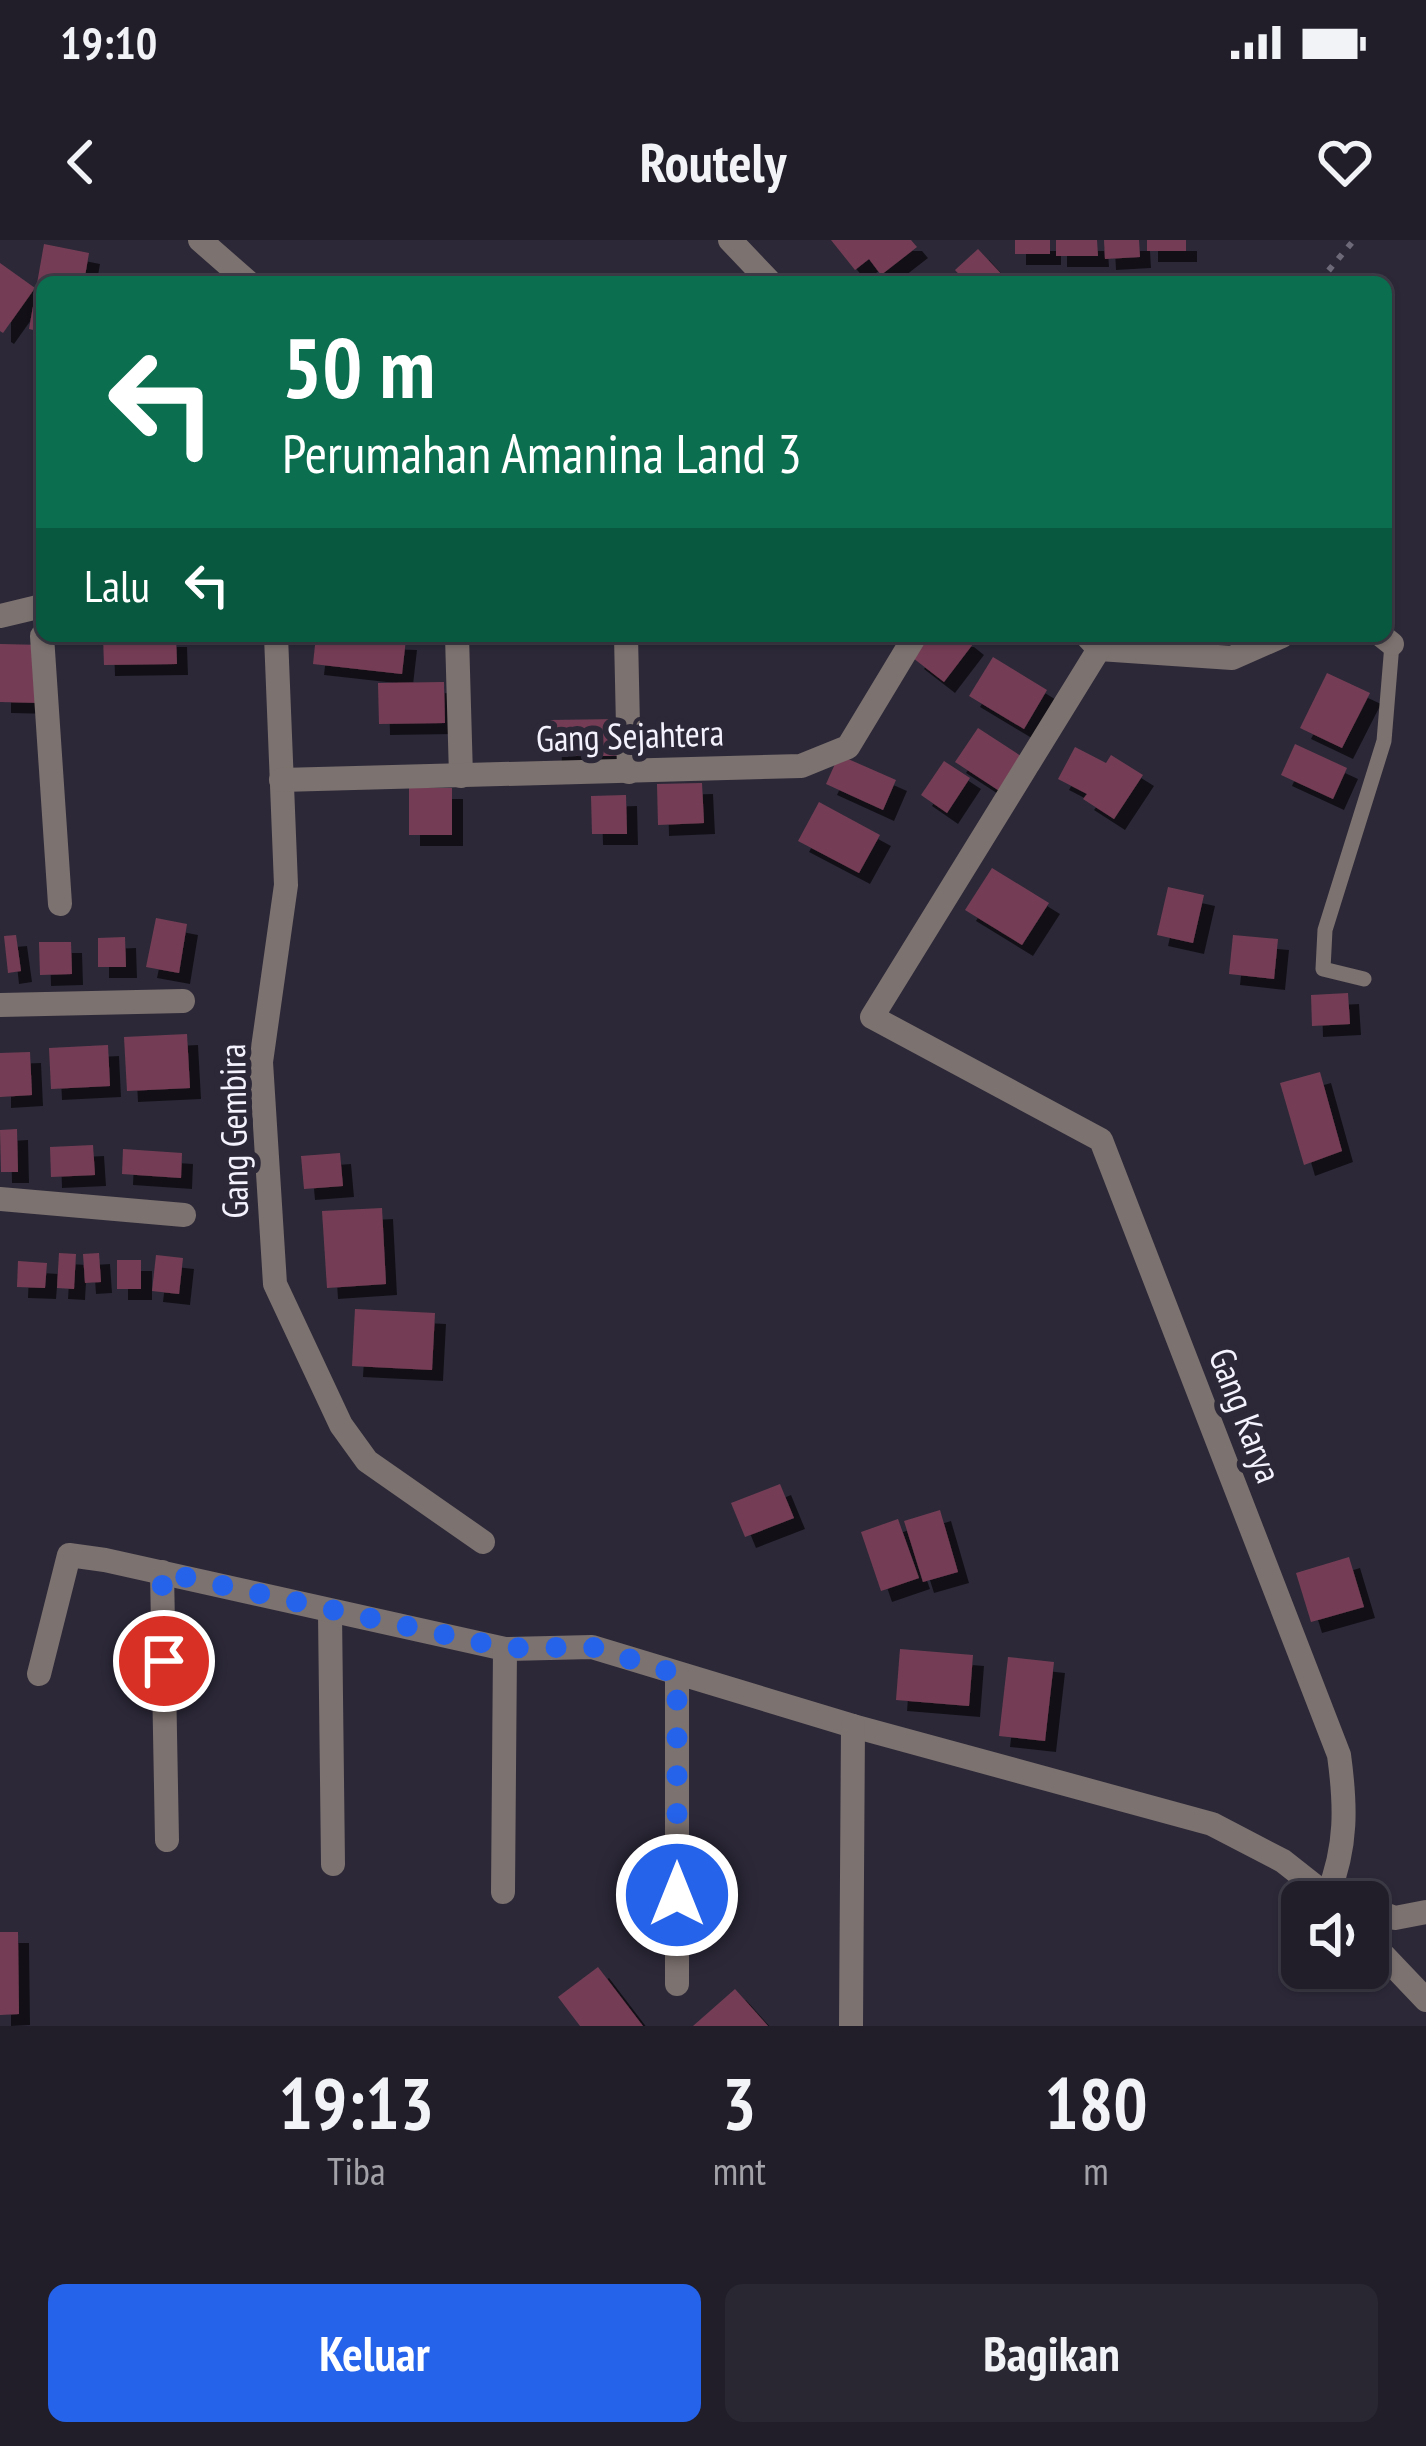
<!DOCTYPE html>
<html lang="id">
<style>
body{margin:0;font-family:"PT Sans Narrow",sans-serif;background:#292732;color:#f1f3f6;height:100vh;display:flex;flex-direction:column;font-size:45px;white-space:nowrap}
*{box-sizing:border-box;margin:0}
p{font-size:39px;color:#a2a2a8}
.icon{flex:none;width:66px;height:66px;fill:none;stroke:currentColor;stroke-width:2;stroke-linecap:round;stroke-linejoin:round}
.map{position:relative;height:1786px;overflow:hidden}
.panel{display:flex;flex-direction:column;background:#211e2a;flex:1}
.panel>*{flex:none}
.guide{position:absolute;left:36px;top:36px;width:1356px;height:366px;border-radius:18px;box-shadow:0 3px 9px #0004,0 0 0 3px #3e3c47;background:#0b6e4f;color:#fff;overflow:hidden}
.tools{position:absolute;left:1281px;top:1641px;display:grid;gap:24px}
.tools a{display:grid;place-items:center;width:108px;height:108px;border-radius:18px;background:#211e2a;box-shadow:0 3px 9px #0004,0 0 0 3px #3e3c47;font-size:60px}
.pin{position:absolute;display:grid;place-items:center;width:102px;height:102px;color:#fff;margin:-51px;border:6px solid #fff;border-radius:50%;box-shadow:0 3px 12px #0007}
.me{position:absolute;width:132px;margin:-66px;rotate:0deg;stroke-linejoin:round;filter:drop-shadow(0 0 9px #0008)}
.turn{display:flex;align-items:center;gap:42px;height:252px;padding:0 48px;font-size:54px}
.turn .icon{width:156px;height:156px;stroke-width:2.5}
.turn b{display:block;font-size:84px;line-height:102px}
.then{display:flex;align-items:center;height:114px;padding:0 48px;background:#0003;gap:24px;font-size:45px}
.eta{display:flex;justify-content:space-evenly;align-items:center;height:204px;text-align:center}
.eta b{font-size:72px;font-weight:700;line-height:84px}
.button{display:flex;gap:24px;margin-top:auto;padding:24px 48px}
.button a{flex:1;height:138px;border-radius:18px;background:#2563eb;color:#fff;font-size:48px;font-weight:700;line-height:138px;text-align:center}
.button a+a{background:#292732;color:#f1f3f6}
.status{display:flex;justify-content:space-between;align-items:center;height:84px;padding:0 60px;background:#211e2a;direction:ltr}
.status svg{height:33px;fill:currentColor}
header{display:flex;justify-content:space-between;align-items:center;height:156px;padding:0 48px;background:#211e2a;font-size:54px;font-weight:700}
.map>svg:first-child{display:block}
.building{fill:#743e54;filter:url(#shadow)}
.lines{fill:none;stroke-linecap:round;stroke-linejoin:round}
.path{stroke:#6d6978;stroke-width:6;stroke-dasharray:6 9;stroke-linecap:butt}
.lane{stroke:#7c726f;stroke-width:15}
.street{stroke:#7c726f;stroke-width:24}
.route{stroke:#2563eb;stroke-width:21;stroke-dasharray:0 37.8}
.labels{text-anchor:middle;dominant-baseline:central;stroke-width:12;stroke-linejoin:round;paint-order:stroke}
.street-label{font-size:36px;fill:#f4f2fd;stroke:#2c2838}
</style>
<div class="status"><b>19:10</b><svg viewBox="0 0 49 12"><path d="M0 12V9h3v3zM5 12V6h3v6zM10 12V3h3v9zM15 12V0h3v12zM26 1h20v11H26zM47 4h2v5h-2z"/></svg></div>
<header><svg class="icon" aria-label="back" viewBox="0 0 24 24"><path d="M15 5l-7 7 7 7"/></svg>Routely<svg class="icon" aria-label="heart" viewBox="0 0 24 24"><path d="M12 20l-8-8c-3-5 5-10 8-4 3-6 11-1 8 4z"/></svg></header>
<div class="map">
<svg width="1426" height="1786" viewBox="0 0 1426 1786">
<defs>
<filter id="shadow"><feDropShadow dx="11" dy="11" stdDeviation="0" flood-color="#0009"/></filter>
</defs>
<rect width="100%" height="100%" fill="#2c2838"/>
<g class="building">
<path d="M831,0H911L917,7L881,35L869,19L855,30Z"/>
<rect x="1015" y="0" width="35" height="14"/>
<path d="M1056,0H1097L1098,16H1056Z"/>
<path d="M1104,0H1139L1140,17L1105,19Z"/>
<rect x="1147" y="0" width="39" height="11"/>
<path d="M44,4L89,13L84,42H42V92L29,89Z"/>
<path d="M978,9L1005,38L1000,42H966L955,30Z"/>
<path d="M0,23L35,48L3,93L0,91Z"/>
<path d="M103,396H176L177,424L104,425Z"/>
<path d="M316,396L406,399L402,434L313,424Z"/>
<path d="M930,396H963L973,404L944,442L913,418Z"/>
<path d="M0,404L43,405L41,463L0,462Z"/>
<path d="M993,417L1047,450L1024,489L969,456Z"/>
<path d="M1327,433L1370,453L1342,508L1300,488Z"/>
<path d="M444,442L445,483L379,484L378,443Z"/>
<path d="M619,479V516H551L550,480Z"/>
<path d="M978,488L1027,520L1004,554L955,522Z"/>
<path d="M1295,504L1347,528L1333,559L1281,535Z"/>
<path d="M1075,507L1106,523L1111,515L1143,535L1114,579L1083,559L1087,554L1058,539Z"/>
<path d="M839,515L896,540L883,570L826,544Z"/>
<path d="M944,521L970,538L947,573L921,555Z"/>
<path d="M702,543L704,583L658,585L657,544Z"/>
<rect x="409" y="548" width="43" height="47"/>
<path d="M626,555L627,594H592L591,556Z"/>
<path d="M819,562L880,595L859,633L798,601Z"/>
<path d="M992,628L1049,663L1022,705L965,670Z"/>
<path d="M1168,647L1204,655L1193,703L1157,695Z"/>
<path d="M156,678L187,684L179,733L146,727Z"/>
<path d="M16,695L21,731L8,733L4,696Z"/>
<path d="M1233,695L1278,699L1274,739L1229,734Z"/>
<path d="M125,697L126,727H98V698Z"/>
<path d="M39,702H71L72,734L40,735Z"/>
<path d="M1348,753L1350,784L1312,786L1311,755Z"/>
<path d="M187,794L190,848L127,851L124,797Z"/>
<path d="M108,805L110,846L51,849L49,808Z"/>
<path d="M30,812L32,855L0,857V813Z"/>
<path d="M1320,832L1342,911L1304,925L1280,843Z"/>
<path d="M17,889L18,932H1L0,890Z"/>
<path d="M93,905L95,935L51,937L50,907Z"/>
<path d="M123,909L182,913L181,938L122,934Z"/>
<path d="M340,913L343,946L304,949L301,916Z"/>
<path d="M382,968L386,1044L327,1048L322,971Z"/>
<path d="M59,1013L76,1014L74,1049L57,1048Z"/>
<path d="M99,1013L101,1042L85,1043L83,1014Z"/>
<path d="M156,1015L183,1018L179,1054L152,1051Z"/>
<rect x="117" y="1020" width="24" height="29"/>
<path d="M18,1021L47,1023L45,1048L17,1047Z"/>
<path d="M355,1069L435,1073L432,1130L352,1126Z"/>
<path d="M780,1244L794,1278L745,1297L731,1263Z"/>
<path d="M940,1270L958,1332L923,1342L904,1281Z"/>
<path d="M898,1279L919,1338L881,1351L861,1292Z"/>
<path d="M1349,1317L1364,1367L1311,1382L1296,1333Z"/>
<path d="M900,1409L973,1415L969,1466L896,1460Z"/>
<path d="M1008,1417L1054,1422L1045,1501L999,1496Z"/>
<path d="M0,1692H18L19,1774L0,1775Z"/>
<path d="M598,1727L643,1786H580L558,1757Z"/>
<path d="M735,1749L768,1786H693Z"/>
</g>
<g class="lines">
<path class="path" d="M1319,42L1354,0"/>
<path class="lane" d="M1364,739L1323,729L1325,690L1384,501L1392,404"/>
<g class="street">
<path d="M200,0L248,42"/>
<path d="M730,0L770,42"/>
<path d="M0,376L42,366"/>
<path d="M42,396L60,664"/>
<path d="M276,396L286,645L261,822L275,1044L341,1185L367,1221L483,1302"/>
<path d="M457,396L461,536"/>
<path d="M626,396L629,532"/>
<path d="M1087,396L1099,409L1232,418L1282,396"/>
<path d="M1382,396L1392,404"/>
<path d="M1099,409L872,777L1101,900L1339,1515C1346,1566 1347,1606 1328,1654"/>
<path d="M281,540L801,526L848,507L915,396"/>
<path d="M0,765L183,761"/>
<path d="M0,959L184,975"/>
<path d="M162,1332L167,1600"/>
<path d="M330,1373L333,1624"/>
<path d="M39,1434L69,1315L105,1320L505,1409L592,1407L853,1486L1212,1584L1283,1621L1335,1662"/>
<path d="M503,1652L505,1409"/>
<path d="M1368,1668L1395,1678L1426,1672"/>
<path d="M1368,1699L1426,1760"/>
<path d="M677,1744V1434"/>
<path d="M851,1786L853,1486"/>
</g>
</g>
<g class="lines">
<path class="route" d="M164,1421L162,1332L505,1408L592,1407L677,1434V1655"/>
</g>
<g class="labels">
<g class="street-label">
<text transform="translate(630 495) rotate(-2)">Gang Sejahtera</text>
<text transform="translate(233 891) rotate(-91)">Gang Gembira</text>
<text transform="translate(1246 1175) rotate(69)">Gang Karya</text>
</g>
</g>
</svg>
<div class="tools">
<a><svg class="icon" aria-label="sound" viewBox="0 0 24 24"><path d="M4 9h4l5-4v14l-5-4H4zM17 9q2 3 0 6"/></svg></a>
</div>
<div class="pin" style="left:164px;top:1421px;background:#d93025"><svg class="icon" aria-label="arrive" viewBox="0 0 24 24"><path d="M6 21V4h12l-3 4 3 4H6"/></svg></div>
<svg class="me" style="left:677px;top:1655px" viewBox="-20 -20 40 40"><circle r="17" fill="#2563eb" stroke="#fff" stroke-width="3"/><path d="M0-11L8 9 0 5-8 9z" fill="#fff"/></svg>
<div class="guide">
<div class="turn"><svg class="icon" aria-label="left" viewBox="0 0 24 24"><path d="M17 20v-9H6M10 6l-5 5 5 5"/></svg><div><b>50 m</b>Perumahan Amanina Land 3</div></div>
<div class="then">Lalu<svg class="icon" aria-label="left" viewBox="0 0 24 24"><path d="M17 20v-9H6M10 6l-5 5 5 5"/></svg></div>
</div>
</div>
<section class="panel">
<div class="eta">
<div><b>19:13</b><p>Tiba</p></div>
<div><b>3</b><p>mnt</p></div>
<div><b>180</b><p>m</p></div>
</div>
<div class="button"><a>Keluar</a><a>Bagikan</a></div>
</section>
